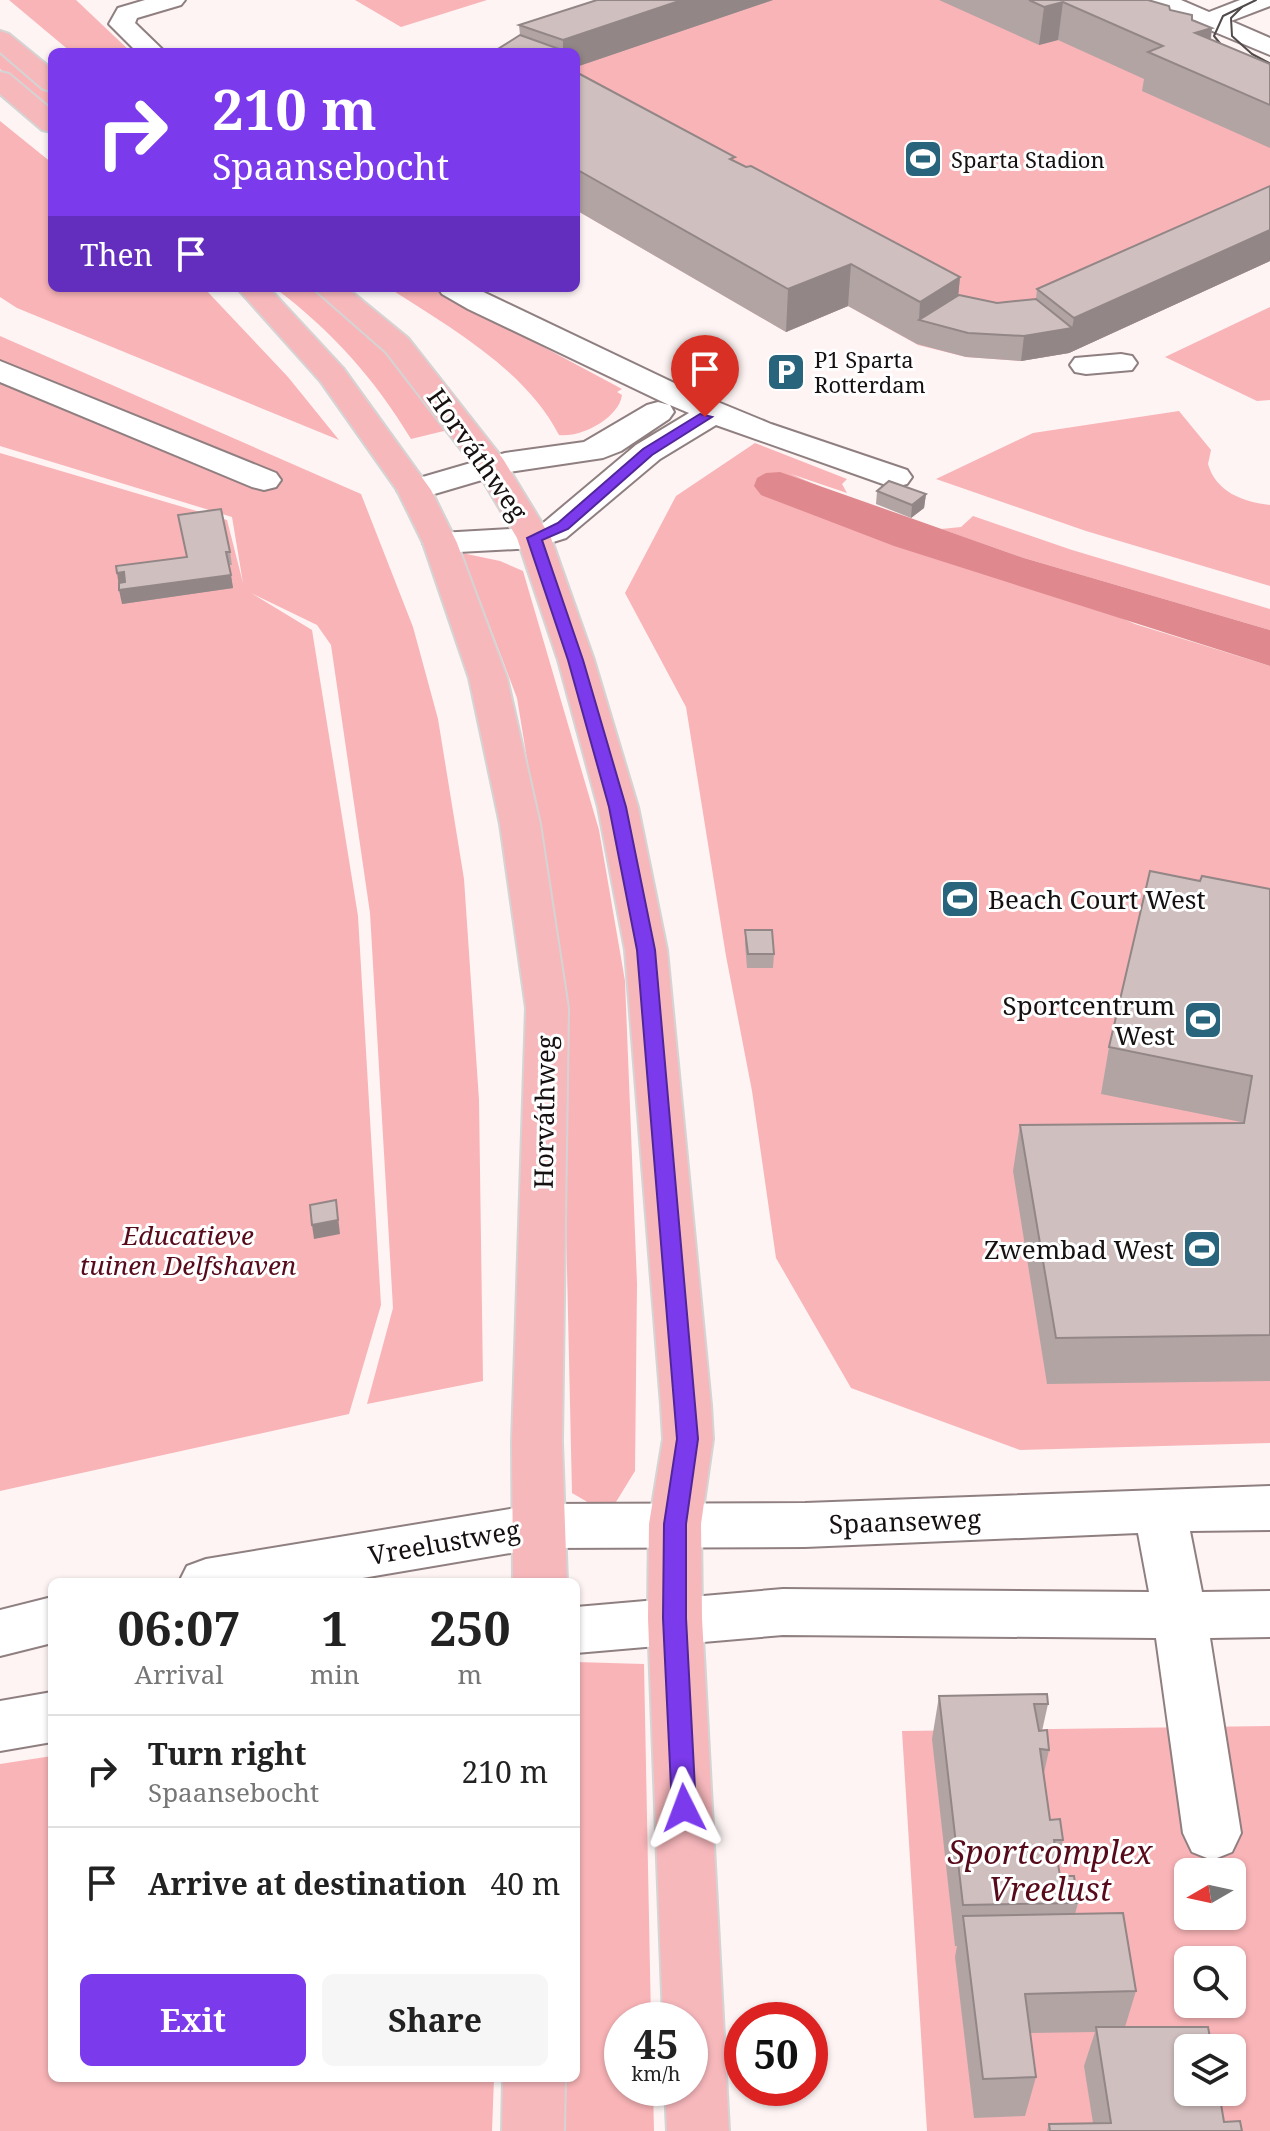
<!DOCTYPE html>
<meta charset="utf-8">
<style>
body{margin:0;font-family:"Noto Serif",serif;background:#f6f6f6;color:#222;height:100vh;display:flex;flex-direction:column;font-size:30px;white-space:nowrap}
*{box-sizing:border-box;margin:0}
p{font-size:26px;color:#767676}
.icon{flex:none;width:44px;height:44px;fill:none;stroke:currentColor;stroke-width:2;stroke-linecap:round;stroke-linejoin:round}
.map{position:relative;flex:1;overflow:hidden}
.drawer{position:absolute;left:48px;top:1578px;width:532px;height:504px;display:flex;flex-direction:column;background:#fff;border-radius:12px;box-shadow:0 2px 6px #0004}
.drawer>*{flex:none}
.guide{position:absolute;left:48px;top:48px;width:532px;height:244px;border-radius:12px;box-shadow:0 2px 6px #0004;background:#7c3aed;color:#fff;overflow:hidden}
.needle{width:52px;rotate:261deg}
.fabs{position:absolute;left:1174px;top:1858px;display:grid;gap:16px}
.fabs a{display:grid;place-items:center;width:72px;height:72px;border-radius:12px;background:#fff;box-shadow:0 2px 6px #0004;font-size:40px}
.speed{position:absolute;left:604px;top:2002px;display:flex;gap:16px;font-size:40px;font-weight:700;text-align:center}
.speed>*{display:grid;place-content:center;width:104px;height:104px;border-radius:50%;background:#fff;box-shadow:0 2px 6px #0004;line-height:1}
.speed small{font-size:20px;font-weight:400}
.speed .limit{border:12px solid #d22;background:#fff;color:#111}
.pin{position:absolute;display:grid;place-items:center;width:68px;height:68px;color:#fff;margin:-82px -34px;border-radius:50% 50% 50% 0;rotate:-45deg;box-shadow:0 0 8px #0007}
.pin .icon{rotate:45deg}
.me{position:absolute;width:88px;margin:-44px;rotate:357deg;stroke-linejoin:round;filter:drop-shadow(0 0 6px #0008)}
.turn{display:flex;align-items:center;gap:28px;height:168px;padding:0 32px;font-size:36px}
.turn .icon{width:104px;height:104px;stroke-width:2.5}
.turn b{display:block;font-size:56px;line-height:68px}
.then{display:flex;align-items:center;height:76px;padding:0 32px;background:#0003;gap:16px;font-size:30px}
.eta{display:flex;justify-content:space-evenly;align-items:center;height:136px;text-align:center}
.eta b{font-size:48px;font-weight:700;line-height:56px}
.primary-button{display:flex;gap:16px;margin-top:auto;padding:16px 32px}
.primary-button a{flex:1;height:92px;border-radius:12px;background:#7c3aed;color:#fff;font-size:32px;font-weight:700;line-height:92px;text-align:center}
.primary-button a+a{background:#f6f6f6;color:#222}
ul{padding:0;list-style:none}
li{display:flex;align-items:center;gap:24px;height:112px;padding:0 32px;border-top:2px solid #e0e0e0}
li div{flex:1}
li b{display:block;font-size:30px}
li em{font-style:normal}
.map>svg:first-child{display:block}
.green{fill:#f9b4b7;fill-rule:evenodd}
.water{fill:#df898e}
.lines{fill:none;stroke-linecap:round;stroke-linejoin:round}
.minor-casing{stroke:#8f7f80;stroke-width:4}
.major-casing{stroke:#d5d4d4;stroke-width:4}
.minor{fill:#fff;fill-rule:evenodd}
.major{fill:#f7b8bc;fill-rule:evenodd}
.tram{stroke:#514a4a;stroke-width:2}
.wall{fill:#b3a4a4}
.shaded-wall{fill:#928686}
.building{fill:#d0bfbf;stroke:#928686;stroke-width:2}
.route{fill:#7c3aed;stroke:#51269a;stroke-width:2}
.labels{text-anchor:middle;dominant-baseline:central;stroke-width:6;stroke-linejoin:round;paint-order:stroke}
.far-poi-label{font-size:22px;fill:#161010;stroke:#fff;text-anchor:start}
.street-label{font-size:26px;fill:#161010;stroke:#fff}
.poi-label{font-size:26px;fill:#161010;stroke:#fff;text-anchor:end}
.park-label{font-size:26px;font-style:italic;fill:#570a1a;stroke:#fff}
.near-park-label{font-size:32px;font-style:italic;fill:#570a1a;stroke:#fff}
</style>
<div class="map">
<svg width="1270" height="2131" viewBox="0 0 1270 2131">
<rect width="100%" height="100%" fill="#fef4f4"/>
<g class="green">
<path d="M9,0H76L131,52H71Z"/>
<path d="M355,0H487L401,27Z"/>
<path d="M691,0H1025L1141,34L1142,39L1165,46L1270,107V261L1069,353L1021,361L966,357L918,345L848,306L786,332L576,210V52H535Z"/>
<path d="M0,48L52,92V112L0,69Z"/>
<path d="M0,121L52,163V288H204L288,377L339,440L17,308L0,297Z"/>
<path d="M275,288C286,288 303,285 312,289C359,311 418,389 452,429L411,439C375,379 331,330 275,288Z"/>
<path d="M389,288H443L482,314L622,389L617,392L622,395C619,418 581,438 559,435C525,369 449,327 389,288Z"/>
<path d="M1270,307V400L1257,401L1165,357Z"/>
<path d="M0,336L361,494L413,627L438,719L464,879L479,1100L483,1381L367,1404L393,1308L370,913L331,645L317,625L251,593L312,630L358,916L381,1305L349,1414L0,1491V453L227,520L243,583L232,517L0,446Z"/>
<path d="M1179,411L1211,450L1208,464C1216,492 1243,502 1270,505V586L1086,531L936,479L1033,433Z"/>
<path d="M755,443L847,479L842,484L847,493L791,474L1135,624L1270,666V1443L1020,1450L851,1388L776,1258L752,1091L726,956L686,707L625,593L676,496Z"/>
<path d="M973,516L1072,550L1270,609V630L1024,558L941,529L961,527Z"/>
<path d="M462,553L500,561L523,571L599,830L625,981L637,1284L635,1471L616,1502L596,1507L572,1493L562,1046L548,887L517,698Z"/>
<path d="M576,1662L644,1664L651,2020H622V2088H653L654,2131H547V2078H576Z"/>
<path d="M1270,1726V2131H927L902,1731ZM1188,1872H1232V1916H1188ZM1188,1960H1232V2004H1188ZM1188,2048H1232V2092H1188Z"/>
<path d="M52,1756V2078H494L492,2131H0V1764Z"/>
</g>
<path class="water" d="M780,472L1024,558L1270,630V666L894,546L761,495L754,486L757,478L766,473Z"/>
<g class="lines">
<g class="minor-casing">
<g id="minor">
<path d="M145,0H185L181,5L137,18L135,23L165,52H137L109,24L118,8Z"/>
<path d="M1146,0H1181L1209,12L1240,0H1270V6L1231,21L1270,38V55L1150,5Z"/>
<path d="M438,288H475L691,391L771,424L907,470L912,477L907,484L895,487L883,484L716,425L660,459L566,538L534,548L440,553L428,550L423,543L428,536L440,533L530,528L542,524L636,445L689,413L670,405L674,412L669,419L621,451L603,458L509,472L414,500L402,497L397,490L402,483L505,453L584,442L647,405L658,402L669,405L468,309L442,294Z"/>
<path d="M1121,354L1132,356L1137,363L1132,370L1086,374L1075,372L1070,365L1075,358Z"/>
<path d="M0,361L276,473L281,480L276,487L264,490L252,487L0,382Z"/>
<path d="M1270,1486V1530L1190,1531L1202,1592L1270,1591V1637L1210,1638L1241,1833L1232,1852L1212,1860L1192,1852L1183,1833L1156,1638L783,1635L576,1653V1607L783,1589L1149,1592L1138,1533L805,1547L540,1548L339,1582H179L187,1566L206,1559L540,1504L805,1503Z"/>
<path d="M52,1597V1643L0,1656V1610Z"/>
<path d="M52,1692V1742L0,1751V1701Z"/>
</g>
</g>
<g class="major-casing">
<g id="major">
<path d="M0,31L9,34L52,69V91L43,89L0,52Z"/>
<path d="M0,72L9,74L52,110V132L42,130L0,94Z"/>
<path d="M237,288H269L343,368L431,490L457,543L507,678L540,824L568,1008L562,1442L567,1582H513L512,1442L526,1008L500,824L469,678L423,543L397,490L321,382Z"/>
<path d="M313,288H347L408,338L503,459L551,538L594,660L638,807L667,950L711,1405L713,1439L701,1524L702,1618L729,2131H667L665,2088H690V2020H663L648,1618L649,1524L663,1439L661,1405L625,950L598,807L558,660L517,538L476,469L386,352Z"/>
<path d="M503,2078H565L564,2131H502Z"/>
</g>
</g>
<use href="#minor" class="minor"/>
<use href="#major" class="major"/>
<g class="tram">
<path d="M1256,0L1223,16L1214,36L1227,52L1270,74"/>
<path d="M1242,7L1231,18L1232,36L1252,54L1269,63"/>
</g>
</g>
<g class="wall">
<path d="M773,0L576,67V52H497L520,35L519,25Z"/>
<path d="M939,0H1148L1212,28L1211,39L1270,64V148L1142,91L1144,79L1058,40L1039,45Z"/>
<path d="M576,72L735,161L960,277L958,295L997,303L1036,299L1037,289L1270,261L1069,353L1021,361L966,357L917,344L848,306L786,332L576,210Z"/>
<path d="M877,491L926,494L924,508L911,518L876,504Z"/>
<path d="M178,515L230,552L232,565H229L233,588L122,604L187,557Z"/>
<path d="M1200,881L1270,889V1381L1047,1384L1013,1171L1020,1125L1241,1122L1101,1094L1109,1047Z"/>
<path d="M745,930L774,954L773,968H747L745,944Z"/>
<path d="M939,1696L1048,1704L1042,1731L1049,1750L1044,1773L1050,1820L1063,1840L1057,1862L1060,1876L1078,1903L1075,1914L1136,1991L1125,2027L1224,2122L1242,2131H1047L1049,2124L1093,2123L1084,2066L1095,2032L1030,2033L1036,2077L1025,2116L974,2118L955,1957L957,1946H955L932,1739Z"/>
</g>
<g class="shaded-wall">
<path d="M682,0H773L576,67V52H563V40Z"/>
<path d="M1063,2L1058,40L1039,45L1044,7Z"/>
<path d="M1212,28L1206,67L1195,33Z"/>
<path d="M1270,230V261L1069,353L1021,361L1024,336L1072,328L1074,318Z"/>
<path d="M851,264L848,306L786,332L788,289Z"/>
<path d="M960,277L956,320H919L920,302Z"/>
<path d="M926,494L924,508L911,518L912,505Z"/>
<path d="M124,572L126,586L119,587L117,573Z"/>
<path d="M231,575L233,588L122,604L119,590Z"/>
<path d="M336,1200L340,1234L314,1239L312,1225Z"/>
</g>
<g class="building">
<path d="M597,0H682L563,40L519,25Z"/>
<path d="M1029,0H1148L1169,6L1170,10L1192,15V20L1212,28L1195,33L1270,64V105L1148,52L1163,46L1063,2L1044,7Z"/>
<path d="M520,35L562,50L559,52H497L498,49Z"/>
<path d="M576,72L735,157L730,159L746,167L751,166L960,277L920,302L851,264L788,289L576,169Z"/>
<path d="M1270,186V230L1074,318L1037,289Z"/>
<path d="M959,295L997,303L1036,299L1072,328L1024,336L968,333L919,320Z"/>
<path d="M889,481L926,494L912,505L877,491Z"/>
<path d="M221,509L230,552H226L231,575L119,590V583L125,582L124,572L117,573L116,566L187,557L178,515Z"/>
<path d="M1150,871L1200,881L1202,876L1270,889V1335L1056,1338L1020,1125L1244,1123L1252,1076L1109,1047Z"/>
<path d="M745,930H772L774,954H748Z"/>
<path d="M336,1200L338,1220L312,1225L310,1205Z"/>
<path d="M1047,1694L1048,1704H1034L1039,1731L1047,1730L1049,1750L1040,1749L1050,1820L1060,1819L1063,1840H1054L1060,1876H1074L1078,1903L963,1905L939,1696Z"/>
<path d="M1123,1913L1136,1991L1025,1994L1036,2077L983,2079L963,1916Z"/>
<path d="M1096,2027H1208L1212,2048H1188V2092H1219L1224,2122L1240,2121L1242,2131H1050L1049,2124L1111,2123Z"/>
</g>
<path class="route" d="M700,414L712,417L652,455L568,529L542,540L583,660L626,807L655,950L698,1439L686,1524V1618L696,1808L692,1816L684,1819L675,1816L672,1808L663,1618L664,1524L677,1439L637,950L609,807L568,660L527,538L558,523L643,449Z"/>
<defs>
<g id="stadium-square" transform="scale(2)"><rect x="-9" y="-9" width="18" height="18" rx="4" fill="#28657c" stroke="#fff"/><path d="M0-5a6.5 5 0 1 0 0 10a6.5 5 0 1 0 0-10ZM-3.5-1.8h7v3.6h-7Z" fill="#fff"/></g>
<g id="parking-square" transform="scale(2)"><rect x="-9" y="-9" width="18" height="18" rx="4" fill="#28657c" stroke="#fff"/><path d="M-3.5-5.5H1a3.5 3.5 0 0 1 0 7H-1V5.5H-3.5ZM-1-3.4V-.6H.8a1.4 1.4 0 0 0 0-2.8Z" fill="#fff"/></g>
</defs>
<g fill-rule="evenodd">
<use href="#stadium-square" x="923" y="159"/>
<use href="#parking-square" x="786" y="372"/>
<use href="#stadium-square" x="960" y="899"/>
<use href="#stadium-square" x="1203" y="1020"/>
<use href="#stadium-square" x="1202" y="1249"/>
</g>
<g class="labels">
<g class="far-poi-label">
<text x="951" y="159">Sparta Stadion</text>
<text x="814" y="359">P1 Sparta<tspan x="814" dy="25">Rotterdam</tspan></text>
</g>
<g class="street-label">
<text transform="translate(478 454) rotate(55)">Horváthweg</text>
<text transform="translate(544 1112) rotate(-89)">Horváthweg</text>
<text transform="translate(905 1521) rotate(-2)">Spaanseweg</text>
<text transform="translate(444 1542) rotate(-10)">Vreelustweg</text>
</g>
<g class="poi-label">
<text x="988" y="899" text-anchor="start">Beach Court West</text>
<text x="1175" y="1005">Sportcentrum<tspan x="1175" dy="30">West</tspan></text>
<text x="1174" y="1249">Zwembad West</text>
</g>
<g class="park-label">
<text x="188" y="1235">Educatieve<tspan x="188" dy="30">tuinen Delfshaven</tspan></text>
</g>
<g class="near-park-label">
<text x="1050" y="1851">Sportcomplex<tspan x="1050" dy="37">Vreelust</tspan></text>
</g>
</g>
</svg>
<div class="fabs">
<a><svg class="needle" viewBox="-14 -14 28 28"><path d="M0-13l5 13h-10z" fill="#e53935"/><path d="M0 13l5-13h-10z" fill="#767676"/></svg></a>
<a><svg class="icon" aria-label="search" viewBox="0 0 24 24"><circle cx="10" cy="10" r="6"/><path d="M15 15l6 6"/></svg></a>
<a><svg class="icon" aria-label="layers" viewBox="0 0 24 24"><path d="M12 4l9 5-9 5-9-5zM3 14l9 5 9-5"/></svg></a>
</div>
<div class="speed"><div>45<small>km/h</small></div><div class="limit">50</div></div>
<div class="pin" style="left:705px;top:417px;background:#d93025"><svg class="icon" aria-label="arrive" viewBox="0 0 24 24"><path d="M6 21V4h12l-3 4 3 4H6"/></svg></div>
<svg class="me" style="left:684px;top:1808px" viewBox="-20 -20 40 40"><path d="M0-17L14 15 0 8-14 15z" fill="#7c3aed" stroke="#fff" stroke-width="4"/></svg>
<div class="guide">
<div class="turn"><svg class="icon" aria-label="right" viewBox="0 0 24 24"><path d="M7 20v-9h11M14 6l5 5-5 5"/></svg><div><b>210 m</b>Spaansebocht</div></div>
<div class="then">Then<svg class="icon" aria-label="arrive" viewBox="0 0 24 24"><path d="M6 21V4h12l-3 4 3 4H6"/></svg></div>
</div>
<section class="drawer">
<div class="eta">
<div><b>06:07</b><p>Arrival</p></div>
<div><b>1</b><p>min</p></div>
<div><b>250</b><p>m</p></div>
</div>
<ul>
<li><svg class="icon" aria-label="right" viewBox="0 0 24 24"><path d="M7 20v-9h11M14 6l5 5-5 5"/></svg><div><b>Turn right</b><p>Spaansebocht</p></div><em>210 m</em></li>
<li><svg class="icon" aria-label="arrive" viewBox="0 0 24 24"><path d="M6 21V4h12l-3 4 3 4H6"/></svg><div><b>Arrive at destination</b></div><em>40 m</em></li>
</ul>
<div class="primary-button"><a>Exit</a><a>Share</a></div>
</section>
</div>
